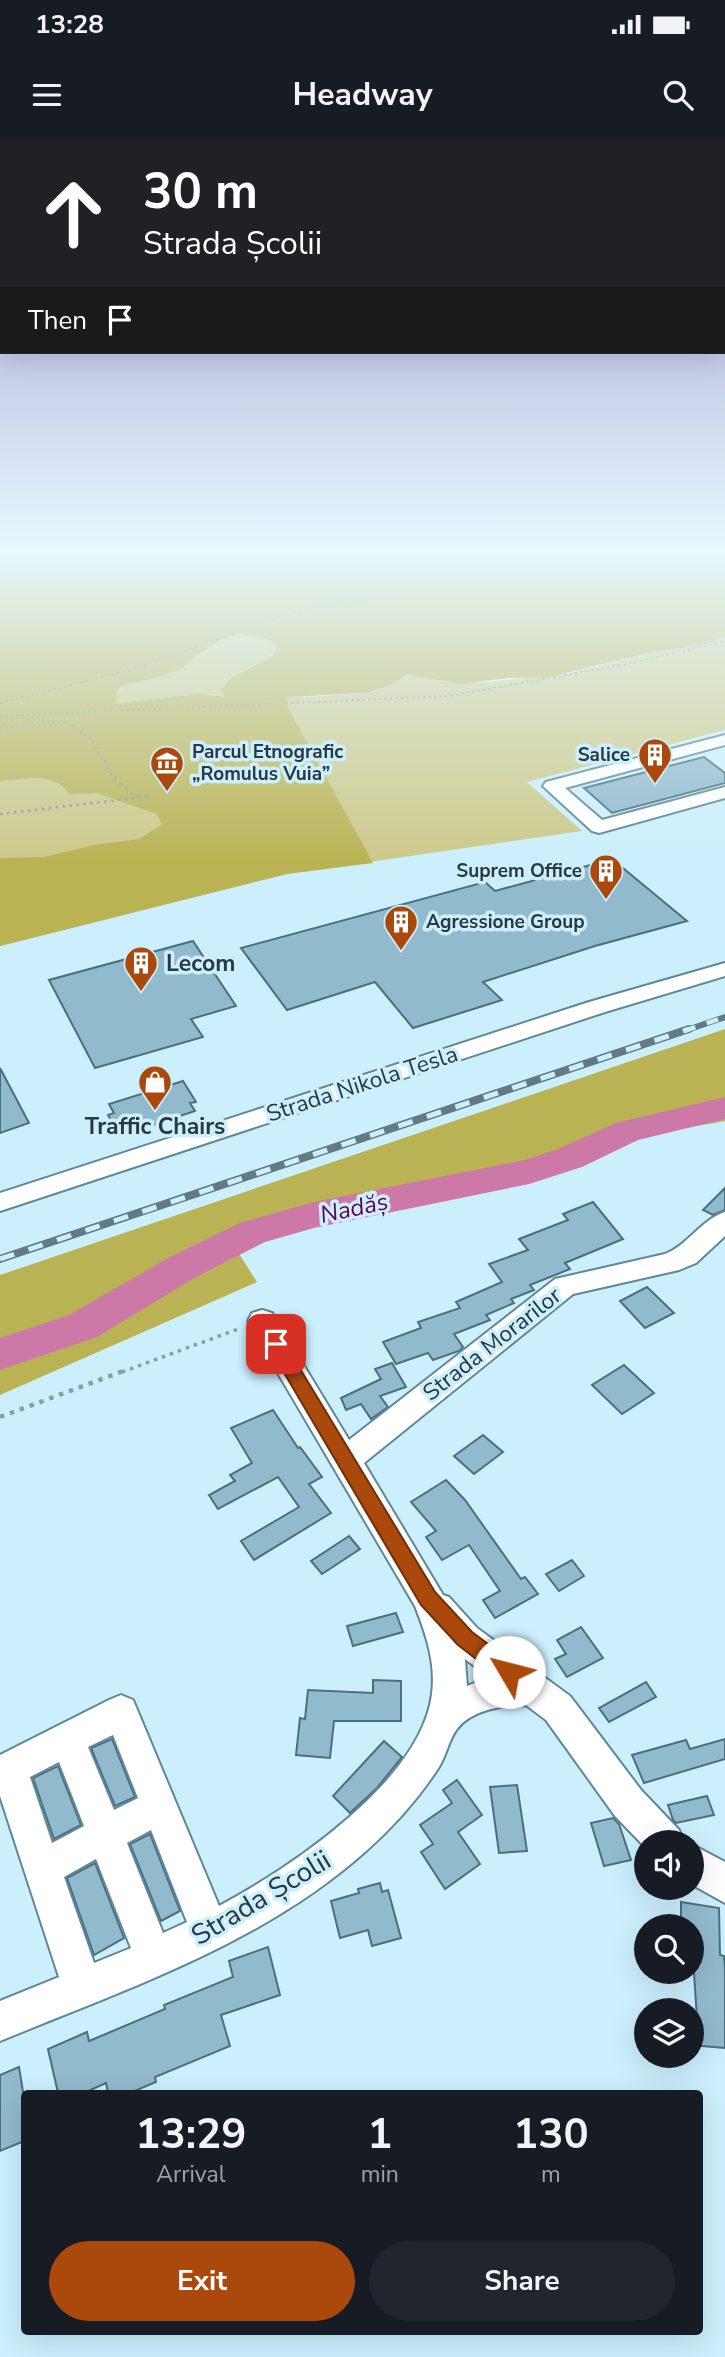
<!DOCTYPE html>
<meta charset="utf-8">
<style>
body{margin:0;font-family:"Nunito Sans",sans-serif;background:#20242c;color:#f1f3f6;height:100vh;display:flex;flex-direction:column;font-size:26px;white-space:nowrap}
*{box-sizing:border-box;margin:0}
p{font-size:23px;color:#9ea1a6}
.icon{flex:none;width:38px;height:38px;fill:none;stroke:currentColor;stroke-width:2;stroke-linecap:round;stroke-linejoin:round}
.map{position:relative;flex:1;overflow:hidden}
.panel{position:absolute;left:21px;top:1950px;width:682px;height:245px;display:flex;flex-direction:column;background:#171b24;border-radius:7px;box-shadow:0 7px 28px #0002}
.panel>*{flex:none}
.banner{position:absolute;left:0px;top:0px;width:726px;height:214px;box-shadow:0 7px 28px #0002;background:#202124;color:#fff;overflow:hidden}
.controls{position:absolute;left:634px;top:1690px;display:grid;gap:14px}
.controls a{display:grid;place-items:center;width:70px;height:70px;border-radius:50%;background:#171b24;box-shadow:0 7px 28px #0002;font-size:35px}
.pin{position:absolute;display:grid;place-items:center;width:60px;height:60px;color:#fff;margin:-30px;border-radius:14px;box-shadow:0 4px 10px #0006}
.me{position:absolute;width:77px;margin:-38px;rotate:307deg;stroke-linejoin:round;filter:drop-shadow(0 0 5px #0008)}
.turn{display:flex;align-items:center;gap:24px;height:147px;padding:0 28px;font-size:32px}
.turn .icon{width:91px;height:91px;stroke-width:2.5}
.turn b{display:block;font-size:49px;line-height:60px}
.then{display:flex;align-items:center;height:66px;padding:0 28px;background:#0003;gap:14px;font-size:26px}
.eta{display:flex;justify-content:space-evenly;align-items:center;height:119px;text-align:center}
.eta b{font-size:42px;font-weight:700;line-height:49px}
.cta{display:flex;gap:14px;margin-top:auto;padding:14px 28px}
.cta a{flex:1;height:80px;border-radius:42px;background:#ab490c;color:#fff;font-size:28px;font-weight:700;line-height:80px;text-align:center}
.cta a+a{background:#20242c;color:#f1f3f6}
.status{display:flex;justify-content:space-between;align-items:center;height:49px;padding:0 35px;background:#171b24;direction:ltr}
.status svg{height:19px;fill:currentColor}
header{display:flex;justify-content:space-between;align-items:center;height:91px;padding:0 28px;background:#171b24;font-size:32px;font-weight:700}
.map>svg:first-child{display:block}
.green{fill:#ccc98a}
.forest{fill:#b9b354;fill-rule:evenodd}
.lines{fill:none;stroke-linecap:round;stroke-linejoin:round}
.river{fill:#cc79a8;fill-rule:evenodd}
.building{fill:#91bacc;stroke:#497081;stroke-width:2}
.minor-casing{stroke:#5f8798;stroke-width:4}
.path-far3{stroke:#849faa;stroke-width:2;stroke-dasharray:2 3.5;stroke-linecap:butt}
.path-far2{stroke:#849faa;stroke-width:2.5;stroke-dasharray:2.5 4.5;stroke-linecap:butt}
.path-far1{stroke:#849faa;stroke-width:3.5;stroke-dasharray:3.5 5;stroke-linecap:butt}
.path{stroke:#849faa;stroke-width:4.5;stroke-dasharray:4.5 6;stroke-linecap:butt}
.minor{fill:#fff;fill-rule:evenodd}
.rail-far1-casing{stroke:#637a84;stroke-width:6}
.rail-casing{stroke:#637a84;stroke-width:8}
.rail-far1{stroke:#cceffd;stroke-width:4.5;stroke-dasharray:12;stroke-linecap:butt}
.rail{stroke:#cceffd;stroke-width:5;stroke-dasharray:15;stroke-linecap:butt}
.route{fill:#ab490c;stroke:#6f2f08;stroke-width:2}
.labels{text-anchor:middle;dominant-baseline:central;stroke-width:7;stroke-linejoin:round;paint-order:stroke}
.far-poi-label{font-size:19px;font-weight:bold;fill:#283941;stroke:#cceffd;text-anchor:start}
.poi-label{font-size:23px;font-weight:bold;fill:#283941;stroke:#cceffd;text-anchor:start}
.street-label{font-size:23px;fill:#283941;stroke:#cceffd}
.water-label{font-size:24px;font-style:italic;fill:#680049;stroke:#cceffd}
.near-street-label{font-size:28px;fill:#283941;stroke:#cceffd}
</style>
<div class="status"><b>13:28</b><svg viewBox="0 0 49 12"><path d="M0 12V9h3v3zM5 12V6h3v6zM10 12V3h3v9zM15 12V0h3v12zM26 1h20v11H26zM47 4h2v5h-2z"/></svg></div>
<header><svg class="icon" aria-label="menu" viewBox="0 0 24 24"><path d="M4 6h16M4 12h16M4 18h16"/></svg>Headway<svg class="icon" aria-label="search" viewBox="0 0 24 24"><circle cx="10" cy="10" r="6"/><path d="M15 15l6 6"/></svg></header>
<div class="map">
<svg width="725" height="2217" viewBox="0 0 725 2217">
<rect width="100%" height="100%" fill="#cceffd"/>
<path class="green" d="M239,494L271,500L278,507L277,512L231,538L221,550L305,557L357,554L375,551L400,538L417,535L451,543L490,542L571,533L649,513L707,504L725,496V590L527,642L582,691L287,734L0,806V565L116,553C130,538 155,541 173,532C197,520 211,498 239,494Z"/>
<g class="forest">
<path d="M0,410H725V496L707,504L649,513L545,538H508L461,544L408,535L383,548L366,553L287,557L288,568L373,723L287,734L0,806V718L44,717L94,705L139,699L162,685L157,674L97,653L69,654C54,630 24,639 0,641ZM239,494L270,500L278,508L273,515L231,538L221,550L225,557L198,554L114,564L117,560L116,553L120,548C138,539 160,540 178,530C199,517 213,498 239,494Z"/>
<path d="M725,889V981L641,996L557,1030L495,1049L308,1086L236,1109L257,1142L0,1255V1135Z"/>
</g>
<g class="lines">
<path class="river" d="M725,957V979L638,1000L582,1027L529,1044L314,1088L265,1102L196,1137L97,1197L0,1230V1198L69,1175L170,1117L240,1083L314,1062L525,1020L558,1009L616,983Z"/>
</g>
<g class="building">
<path d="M704,617L725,633V643L612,673L584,648Z"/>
<path d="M612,719L687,781L595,806L483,842L502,860L413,888L375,842L287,870L241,808L485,742L495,751Z"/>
<path d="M193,801L236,866L191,879L203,897L95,928L49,840Z"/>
<path d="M0,928L29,983L0,993Z"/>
<path d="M183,941L196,962L190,963L195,971L120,996L108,975L114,973L109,964Z"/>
<path d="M725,1048V1070L713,1075L703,1070Z"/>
<path d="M593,1062L623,1099L565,1123L570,1129L530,1145L534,1150L511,1159L514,1163L486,1175L490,1180L454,1194L463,1207L459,1211L433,1220L428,1213L396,1224L383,1202L421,1188L418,1182L460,1168L456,1162L502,1142L489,1124L528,1110L519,1099L568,1080L563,1074Z"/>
<path d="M647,1147L674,1173L645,1188L620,1161Z"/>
<path d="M392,1223L406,1247L380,1256L388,1267L371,1279L361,1264L346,1270L341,1258L381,1239L375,1229Z"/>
<path d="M624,1225L654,1253L622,1274L592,1245Z"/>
<path d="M273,1270L298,1308L300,1307L322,1337L309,1344L331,1373L254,1420L241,1401L299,1367L278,1337L218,1369L209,1355L235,1341L230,1335L252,1323L231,1288Z"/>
<path d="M483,1295L503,1312L474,1334L454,1316Z"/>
<path d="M446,1340L465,1360L521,1439L525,1437L538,1454L495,1478L483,1460L500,1451L469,1405L442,1420L426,1397L436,1391L411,1362Z"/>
<path d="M349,1396L360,1409L322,1434L311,1421Z"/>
<path d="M572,1420L584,1436L559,1451L546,1434Z"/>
<path d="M396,1473L403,1492L353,1506L347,1486Z"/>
<path d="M581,1487L603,1518L567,1537L555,1519L566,1514L557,1500Z"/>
<path d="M373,1540L401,1541V1581H334L330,1618L296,1615L300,1578L305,1579L308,1550L373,1553Z"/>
<path d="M646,1542L656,1557L609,1582L599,1568Z"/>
<path d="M112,1599L135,1657L115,1666L91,1608Z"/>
<path d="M725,1599V1619L644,1643L632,1615L686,1600L690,1609Z"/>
<path d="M384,1601L402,1617L377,1648L350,1673L333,1656Z"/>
<path d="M58,1626L81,1685L54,1699L33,1638Z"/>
<path d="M457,1640L482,1675L458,1692L480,1724L445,1749L421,1712L433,1704L420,1685L452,1663L443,1650Z"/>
<path d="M517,1645L527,1711L499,1713L490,1647Z"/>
<path d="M707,1656L714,1675L676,1683L673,1680L668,1665Z"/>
<path d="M613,1678L619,1684L631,1720L604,1726L591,1683Z"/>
<path d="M150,1694L180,1771L161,1781L130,1704Z"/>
<path d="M95,1723L124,1798L94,1815L67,1738Z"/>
<path d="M380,1743L382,1752L388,1750L401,1798L372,1806L368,1790L340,1798L331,1761L359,1753L358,1749Z"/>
<path d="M681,1762L719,1768L720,1815L724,1816L725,1828V1908L691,1905V1879H697L691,1787H681Z"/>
<path d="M268,1807L280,1855L221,1875L230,1906L155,1937L156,1942L130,1953H108L106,1943L84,1953H58L48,1909L87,1892L89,1901L165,1869L164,1865L233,1837L229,1821Z"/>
<path d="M19,1927L24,1958V2001L0,2011V1935Z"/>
</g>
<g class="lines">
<g class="minor-casing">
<g id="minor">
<path d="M725,595V605L565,648L602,680L725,647V658L599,693L592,691L543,646L546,642Z"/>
<path d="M725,823V836L605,872L0,1071V1053L589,862Z"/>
<path d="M725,1072V1096L696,1123L679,1130L573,1154L364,1323L443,1455L449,1457L477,1488L570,1556L641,1650L679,1690L684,1703H646V1708L615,1676L546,1580L526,1565C504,1565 471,1570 457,1589C449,1599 446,1616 439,1627C419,1658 393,1687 366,1711C262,1804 126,1849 0,1901V1861L59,1837L0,1656V1615L109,1560L121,1555L133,1560L219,1766C290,1728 421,1641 432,1554C436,1523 426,1494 415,1466L252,1189L248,1181L252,1173L262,1170L272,1173L349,1300L555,1139L665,1114C688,1105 702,1079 725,1072ZM465,1519L489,1537L467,1546ZM113,1595L138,1658L114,1670L88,1607ZM59,1622L84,1686L52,1703L30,1637ZM151,1690L187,1782L163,1793L127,1703ZM96,1719L131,1808L94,1823L64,1737Z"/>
<path d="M691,1704L725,1722V1763L691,1744Z"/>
</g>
</g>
<g class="path-far3">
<path d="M0,563L137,528L304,469L375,459L414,445L465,410"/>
<path d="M0,576L448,556L632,523L725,501"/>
<path d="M0,588L70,584L89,598L105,622"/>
</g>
<g class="path-far2">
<path d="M105,620C108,637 125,649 139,657"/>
<path d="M0,674L152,656"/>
</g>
<path class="path-far1" d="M122,1232L241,1188"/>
<path class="path" d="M0,1277L126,1230"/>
<use href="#minor" class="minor"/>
<g class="rail-far1-casing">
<path id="rail-far1" d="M684,891L725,877"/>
</g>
<g class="rail-casing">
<path id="rail" d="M0,1119L689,889"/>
</g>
<use href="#rail-far1" class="rail-far1"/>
<use href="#rail" class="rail"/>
</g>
<linearGradient id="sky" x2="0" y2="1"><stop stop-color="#9d9cce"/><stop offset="0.57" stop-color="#e8f8fe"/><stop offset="1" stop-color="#e8f8fe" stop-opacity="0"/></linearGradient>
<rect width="725" height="721" fill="url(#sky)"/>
<path class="route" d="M276,1197L282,1199L435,1452L472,1492L516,1525L519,1532L516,1539L509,1542L502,1539L458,1505L421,1465L270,1209L267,1204L270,1199Z"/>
<defs>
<g id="building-pin" transform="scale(1.75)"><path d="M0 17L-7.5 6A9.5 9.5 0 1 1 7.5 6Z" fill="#ab490c" stroke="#cceffd"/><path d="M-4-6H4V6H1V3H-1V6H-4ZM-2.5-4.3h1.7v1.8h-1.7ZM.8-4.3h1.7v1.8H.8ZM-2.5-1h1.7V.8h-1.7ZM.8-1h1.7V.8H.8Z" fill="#fff"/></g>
<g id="museum-pin" transform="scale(1.75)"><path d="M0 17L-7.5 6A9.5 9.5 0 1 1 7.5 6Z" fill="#ab490c" stroke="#cceffd"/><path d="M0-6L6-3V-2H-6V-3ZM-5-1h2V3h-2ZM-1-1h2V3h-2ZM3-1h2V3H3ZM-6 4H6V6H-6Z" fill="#fff"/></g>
<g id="shop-pin" transform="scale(1.75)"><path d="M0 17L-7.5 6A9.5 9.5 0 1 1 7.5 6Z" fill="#ab490c" stroke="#cceffd"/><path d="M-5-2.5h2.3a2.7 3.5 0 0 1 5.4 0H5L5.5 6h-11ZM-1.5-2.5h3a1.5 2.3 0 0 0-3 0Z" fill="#fff"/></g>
</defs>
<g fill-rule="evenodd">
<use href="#building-pin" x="655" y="615"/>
<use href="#museum-pin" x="167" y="623"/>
<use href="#building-pin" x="606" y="731"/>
<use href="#building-pin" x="401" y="782"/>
<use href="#building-pin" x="141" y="823"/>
<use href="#shop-pin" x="155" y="942"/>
</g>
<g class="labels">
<g class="far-poi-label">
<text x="192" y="612">Parcul Etnografic<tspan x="192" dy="22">„Romulus Vuia”</tspan></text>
<text x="630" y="615" text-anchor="end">Salice</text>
<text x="582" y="731" text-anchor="end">Suprem Office</text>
<text x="426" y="782">Agressione Group</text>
</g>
<g class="poi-label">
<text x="166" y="823">Lecom</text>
<text x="155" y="986" text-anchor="middle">Traffic Chairs</text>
</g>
<g class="street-label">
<text transform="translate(362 944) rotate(-18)">Strada Nikola Tesla</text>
<text transform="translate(492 1204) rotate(-38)">Strada Morarilor</text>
</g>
<g class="water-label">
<text transform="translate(354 1068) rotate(-12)">Nadăș</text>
</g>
<g class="near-street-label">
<text transform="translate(261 1758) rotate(-31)">Strada Școlii</text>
</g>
</g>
</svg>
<div class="controls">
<a><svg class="icon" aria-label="sound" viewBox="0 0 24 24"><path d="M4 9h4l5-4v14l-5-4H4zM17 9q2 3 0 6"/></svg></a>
<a><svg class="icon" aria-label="search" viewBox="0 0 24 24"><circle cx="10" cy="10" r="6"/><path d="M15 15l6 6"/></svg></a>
<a><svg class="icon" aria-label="layers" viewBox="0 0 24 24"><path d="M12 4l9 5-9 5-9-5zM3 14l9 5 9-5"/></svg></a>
</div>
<div class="pin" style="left:276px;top:1204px;background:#d93025"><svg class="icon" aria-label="arrive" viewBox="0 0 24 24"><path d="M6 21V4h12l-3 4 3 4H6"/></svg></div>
<svg class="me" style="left:509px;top:1532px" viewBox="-20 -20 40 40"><circle r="19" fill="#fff"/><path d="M0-13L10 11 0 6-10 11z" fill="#ab490c"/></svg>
<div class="banner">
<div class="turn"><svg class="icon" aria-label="ahead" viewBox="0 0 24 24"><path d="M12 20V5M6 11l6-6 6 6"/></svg><div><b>30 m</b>Strada Școlii</div></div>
<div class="then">Then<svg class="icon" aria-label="arrive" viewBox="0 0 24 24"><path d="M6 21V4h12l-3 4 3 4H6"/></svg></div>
</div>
<section class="panel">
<div class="eta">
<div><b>13:29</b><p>Arrival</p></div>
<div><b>1</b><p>min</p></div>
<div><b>130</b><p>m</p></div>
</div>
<div class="cta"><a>Exit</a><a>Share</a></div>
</section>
</div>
